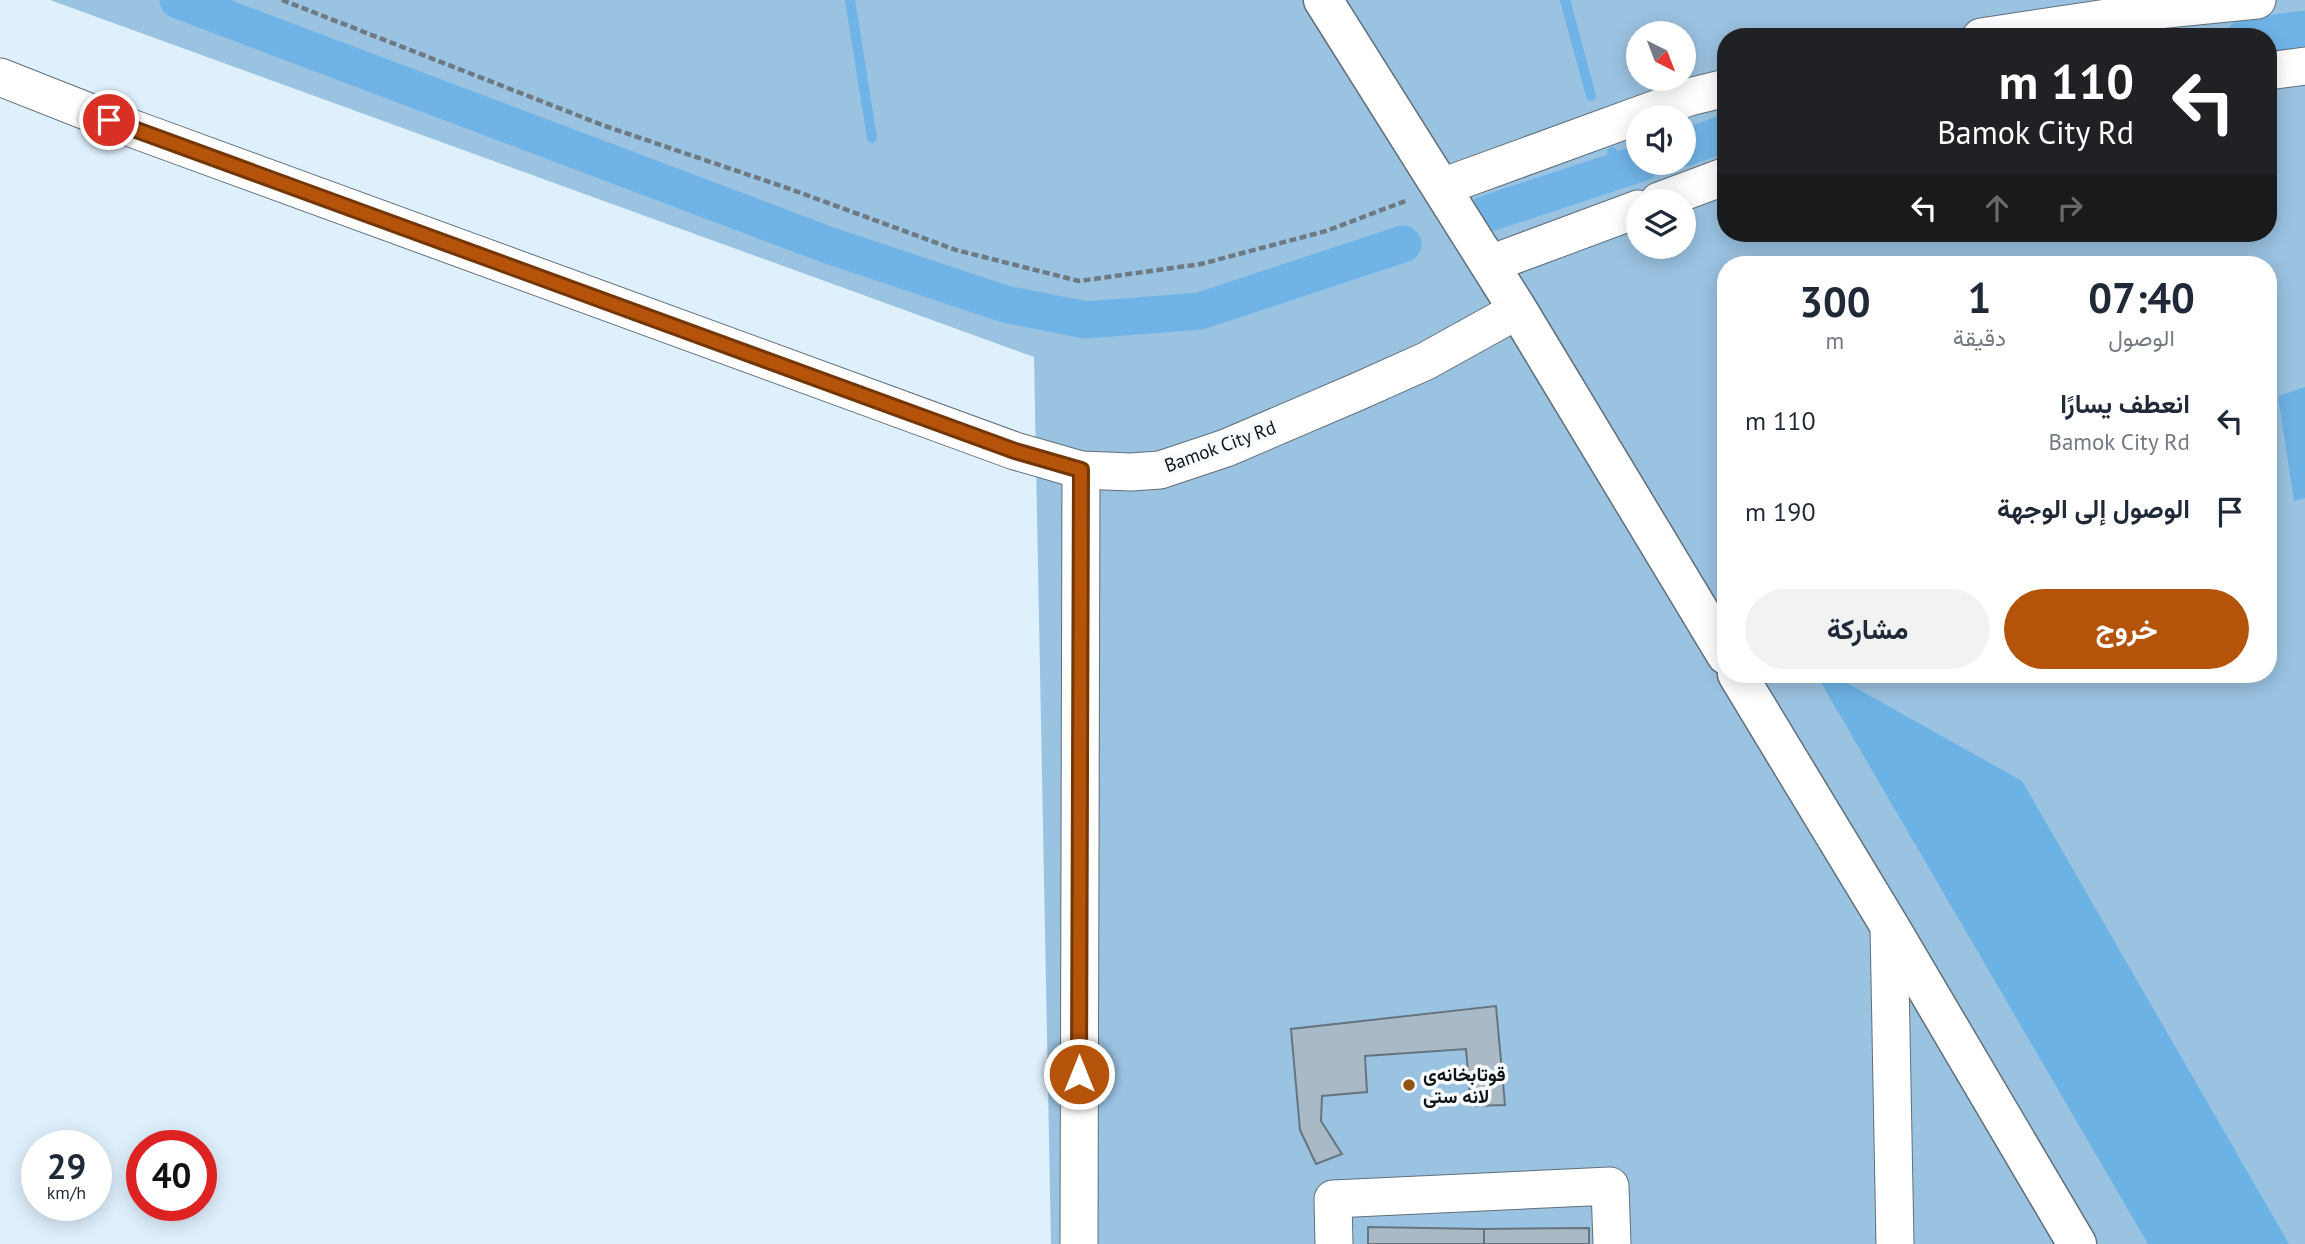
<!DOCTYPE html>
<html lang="ar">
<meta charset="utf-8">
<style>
body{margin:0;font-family:"PT Sans",Vazirmatn,sans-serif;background:#f2f2f3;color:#1f2937;direction:rtl;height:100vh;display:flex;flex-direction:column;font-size:26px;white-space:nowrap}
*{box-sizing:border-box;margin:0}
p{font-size:23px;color:#747a83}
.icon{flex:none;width:38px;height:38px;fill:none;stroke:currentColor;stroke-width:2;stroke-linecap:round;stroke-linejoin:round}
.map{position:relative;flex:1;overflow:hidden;direction:ltr}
.details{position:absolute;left:1717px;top:256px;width:560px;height:427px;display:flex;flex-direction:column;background:#fff;border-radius:28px;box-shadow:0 4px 18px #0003;direction:rtl}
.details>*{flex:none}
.banner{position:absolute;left:1717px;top:28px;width:560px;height:214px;border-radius:28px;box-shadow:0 4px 18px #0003;direction:rtl;background:#202124;color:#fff;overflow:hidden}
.needle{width:46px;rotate:138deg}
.fabs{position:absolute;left:1626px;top:21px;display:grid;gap:14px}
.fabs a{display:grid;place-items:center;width:70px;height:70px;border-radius:50%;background:#fff;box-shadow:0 4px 18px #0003;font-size:35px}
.speed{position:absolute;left:21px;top:1130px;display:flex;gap:14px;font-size:35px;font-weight:700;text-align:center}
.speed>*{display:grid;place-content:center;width:91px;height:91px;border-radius:50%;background:#fff;box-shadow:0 4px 18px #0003;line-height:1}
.speed small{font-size:18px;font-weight:400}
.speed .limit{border:10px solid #d22;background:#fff;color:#111}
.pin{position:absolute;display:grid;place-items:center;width:60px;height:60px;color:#fff;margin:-30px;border:4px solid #fff;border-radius:50%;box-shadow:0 2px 7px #0007}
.me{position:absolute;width:77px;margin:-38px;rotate:0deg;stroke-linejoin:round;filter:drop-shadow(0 0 5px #0008)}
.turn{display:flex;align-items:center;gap:24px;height:147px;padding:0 28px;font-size:32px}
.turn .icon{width:91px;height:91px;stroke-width:2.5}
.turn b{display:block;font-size:49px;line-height:60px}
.lanes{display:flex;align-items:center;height:66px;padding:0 28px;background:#0003;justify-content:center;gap:35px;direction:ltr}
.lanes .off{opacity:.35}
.eta{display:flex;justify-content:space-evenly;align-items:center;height:119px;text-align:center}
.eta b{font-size:42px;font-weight:700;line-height:49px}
.cta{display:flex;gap:14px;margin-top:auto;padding:14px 28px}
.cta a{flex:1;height:80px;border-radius:42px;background:#b45309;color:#fff;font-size:28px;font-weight:700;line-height:80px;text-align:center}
.cta a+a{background:#f2f2f3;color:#1f2937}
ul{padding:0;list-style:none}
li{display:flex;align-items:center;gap:21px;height:91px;padding:0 28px}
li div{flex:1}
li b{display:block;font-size:26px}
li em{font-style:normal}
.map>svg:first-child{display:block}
.green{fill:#9ac2e1;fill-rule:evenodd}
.forest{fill:#6db2e4}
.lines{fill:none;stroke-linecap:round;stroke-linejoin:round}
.stream{stroke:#70b4e7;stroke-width:10}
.canal{stroke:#70b4e7;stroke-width:37}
.building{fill:#a9b9c6;stroke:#667480;stroke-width:2}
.minor-casing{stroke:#616f7a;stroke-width:39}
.major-casing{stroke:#616f7a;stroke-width:41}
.path{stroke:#6e7981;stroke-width:4.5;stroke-dasharray:7 3.5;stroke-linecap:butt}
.minor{stroke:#fff;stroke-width:37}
.major{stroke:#fff;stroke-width:38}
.route-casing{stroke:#753606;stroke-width:18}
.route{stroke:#b45309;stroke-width:12}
.poi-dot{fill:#905413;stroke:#f8fbfe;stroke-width:2.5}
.labels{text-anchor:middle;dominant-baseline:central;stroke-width:7;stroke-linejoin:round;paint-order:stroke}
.street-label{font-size:19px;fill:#0e1418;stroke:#f8fbfe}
.poi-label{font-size:19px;font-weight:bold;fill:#0e1418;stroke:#f8fbfe;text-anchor:start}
</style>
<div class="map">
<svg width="2305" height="1244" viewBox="0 0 2305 1244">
<rect width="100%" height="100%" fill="#dff0fd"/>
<path class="green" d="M50,0H2305V1244H1051L1034,357ZM1638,33H1684V79H1638ZM1726,37H2268V233H1726ZM1638,117H1684V163H1638ZM1638,201H1684V247H1638ZM1726,264H2268V674H1726Z"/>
<g class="forest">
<path d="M2305,387V498L2294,501L2278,396Z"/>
<path d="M1816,674H1831L2022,781L2289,1244H2148Z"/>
</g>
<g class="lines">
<g class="stream">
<path d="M850,0L872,138"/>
<path d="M1565,0L1591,96"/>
<path d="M1612,152L1619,171"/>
</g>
<g class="canal">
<path d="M178,0L828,245L1005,304L1086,320L1200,311L1403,244"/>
<path d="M2245,37L2305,29"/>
<path d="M1684,148L1726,133"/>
<path d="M1486,214L1641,163"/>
</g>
</g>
<g class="building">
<path d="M1496,1006L1505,1105L1471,1106L1466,1049L1365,1056L1367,1092L1322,1096L1321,1121L1342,1154L1316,1164L1300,1130L1291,1029Z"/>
<path d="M1368,1227L1484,1229V1244H1368Z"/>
<path d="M1589,1228V1244H1484V1229Z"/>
</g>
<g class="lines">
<g class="minor-casing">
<g id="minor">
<path d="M1981,37L2167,9L2257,0"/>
<path d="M2268,71L2305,66"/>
<path d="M0,77L109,120L1015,451L1081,470L1131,472L1160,470L1226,448L1359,391L1426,361L1518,310"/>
<path d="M1442,187L1689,97L1726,88"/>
<path d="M1659,201L1726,176"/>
<path d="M1490,264L1638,209"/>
<path d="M1889,925L1895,1244"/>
<path d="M1079,1244L1081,470"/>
<path d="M1334,1244L1333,1199L1610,1186L1612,1244"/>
</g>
</g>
<g class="major-casing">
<g id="major">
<path d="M1323,0L1518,310L1726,655"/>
<path d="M1737,674L1889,925L2077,1244"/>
</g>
</g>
<path class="path" d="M282,0L605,126L790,189L956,250L1079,281L1201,264L1326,231L1408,200"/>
<use href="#minor" class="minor"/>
<use href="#major" class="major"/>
</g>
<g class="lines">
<g class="route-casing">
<path id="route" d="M109,120L1015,451L1081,470L1079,1074"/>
</g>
<use href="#route" class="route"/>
</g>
<circle class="poi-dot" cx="1409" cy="1085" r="7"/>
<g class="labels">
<g class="street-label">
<text transform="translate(1220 446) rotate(-20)">Bamok City Rd</text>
</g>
<g class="poi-label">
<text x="1423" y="1074">قوتابخانەی<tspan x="1423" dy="22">لانە ستی</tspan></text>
</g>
</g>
</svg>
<div class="fabs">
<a><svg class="needle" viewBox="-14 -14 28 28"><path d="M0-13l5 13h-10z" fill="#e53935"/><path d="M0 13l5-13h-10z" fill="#747a83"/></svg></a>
<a><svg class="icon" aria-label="sound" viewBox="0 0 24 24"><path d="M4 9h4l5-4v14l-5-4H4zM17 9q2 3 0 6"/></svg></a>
<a><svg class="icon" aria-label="layers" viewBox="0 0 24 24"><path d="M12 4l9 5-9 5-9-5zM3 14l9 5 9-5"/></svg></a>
</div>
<div class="speed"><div>29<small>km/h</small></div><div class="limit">40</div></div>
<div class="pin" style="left:109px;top:120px;background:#d93025"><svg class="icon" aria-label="arrive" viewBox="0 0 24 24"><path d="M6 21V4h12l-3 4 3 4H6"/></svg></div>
<svg class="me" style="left:1079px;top:1074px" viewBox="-20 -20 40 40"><circle r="17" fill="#b45309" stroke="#fff" stroke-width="3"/><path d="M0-11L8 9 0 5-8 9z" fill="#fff"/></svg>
<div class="banner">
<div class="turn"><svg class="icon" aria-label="left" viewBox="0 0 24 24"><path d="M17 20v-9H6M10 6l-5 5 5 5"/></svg><div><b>110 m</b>Bamok City Rd</div></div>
<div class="lanes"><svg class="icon" aria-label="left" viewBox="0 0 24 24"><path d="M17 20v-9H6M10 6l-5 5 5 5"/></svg><svg class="icon off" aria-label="ahead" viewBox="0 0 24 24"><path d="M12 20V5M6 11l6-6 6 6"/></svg><svg class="icon off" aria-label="right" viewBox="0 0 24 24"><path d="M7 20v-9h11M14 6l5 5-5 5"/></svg></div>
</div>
<section class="details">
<div class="eta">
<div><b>07:40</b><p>الوصول</p></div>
<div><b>1</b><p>دقيقة</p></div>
<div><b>300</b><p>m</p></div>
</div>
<ul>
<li><svg class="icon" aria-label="left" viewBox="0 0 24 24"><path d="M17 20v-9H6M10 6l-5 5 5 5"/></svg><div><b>انعطف يسارًا</b><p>Bamok City Rd</p></div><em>110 m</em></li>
<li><svg class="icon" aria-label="arrive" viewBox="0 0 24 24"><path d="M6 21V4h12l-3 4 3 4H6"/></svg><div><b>الوصول إلى الوجهة</b></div><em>190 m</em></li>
</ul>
<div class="cta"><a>خروج</a><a>مشاركة</a></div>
</section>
</div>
